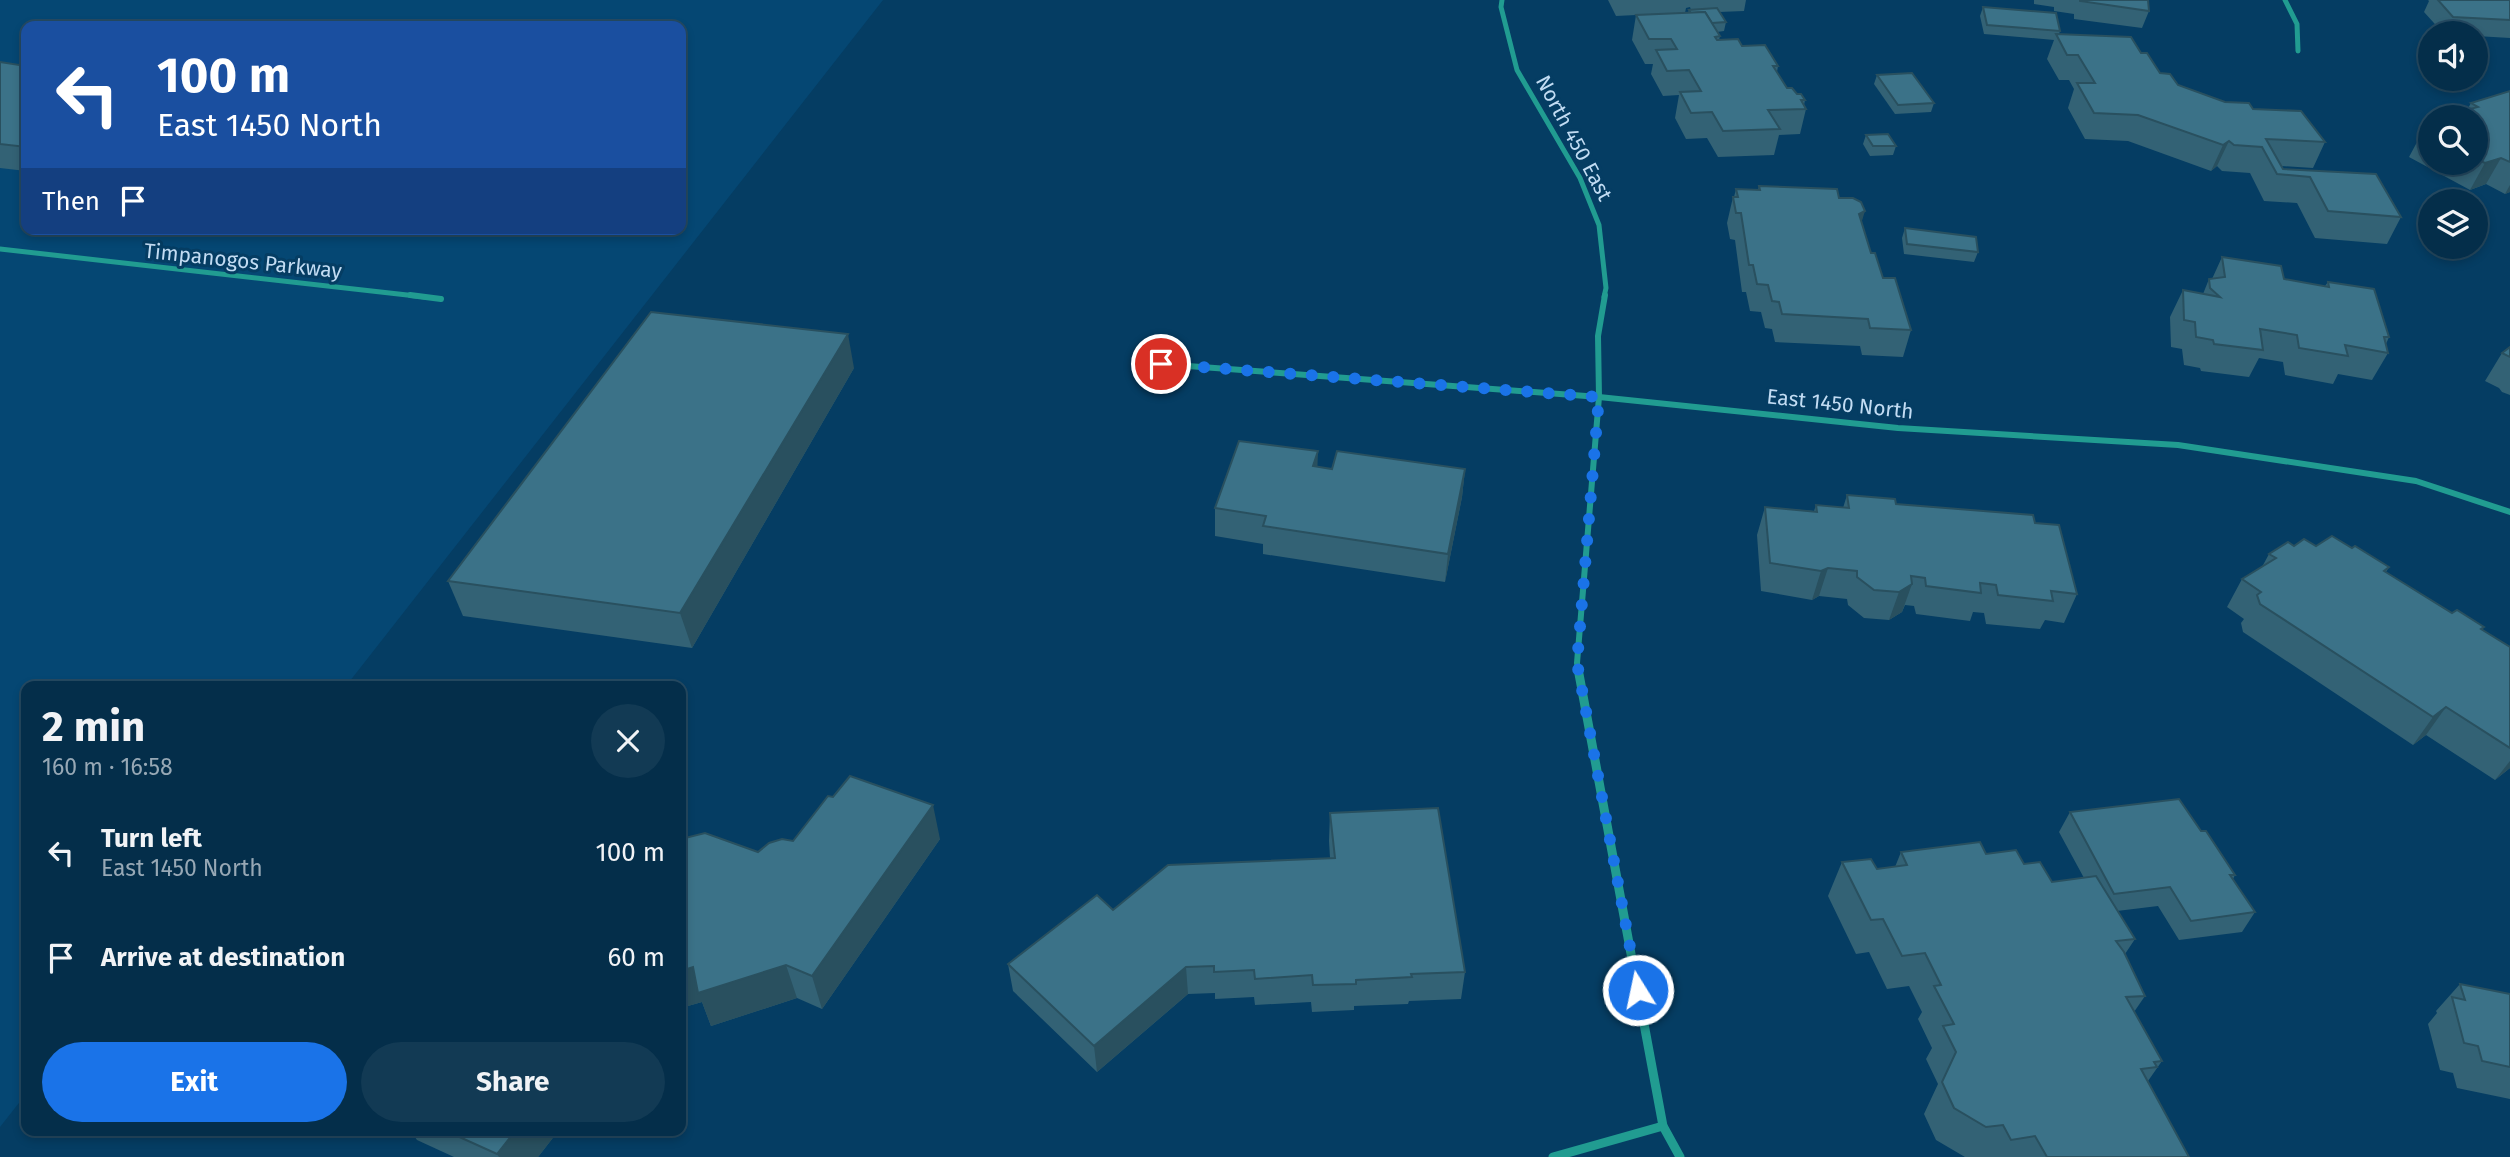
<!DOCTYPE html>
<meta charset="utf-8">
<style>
body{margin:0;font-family:"Fira Sans",sans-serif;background:#123a54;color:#f1f3f6;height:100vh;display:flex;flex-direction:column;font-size:26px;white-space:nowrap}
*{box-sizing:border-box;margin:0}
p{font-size:23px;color:#97a8b5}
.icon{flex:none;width:38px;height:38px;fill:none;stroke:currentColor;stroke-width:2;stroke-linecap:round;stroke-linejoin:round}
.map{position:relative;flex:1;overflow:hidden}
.side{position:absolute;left:21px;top:681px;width:665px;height:455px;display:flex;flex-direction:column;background:#042e4a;border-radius:14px;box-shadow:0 4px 10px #0003,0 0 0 2px #254a62}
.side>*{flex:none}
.banner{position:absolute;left:21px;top:21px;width:665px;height:214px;border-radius:14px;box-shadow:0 4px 10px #0003,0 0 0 2px #254a62;background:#1a4fa0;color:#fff;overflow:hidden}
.controls{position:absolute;left:2418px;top:21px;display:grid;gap:14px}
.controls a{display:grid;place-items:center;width:70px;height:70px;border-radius:50%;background:#042e4a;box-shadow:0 4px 10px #0003,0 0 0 2px #254a62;font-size:35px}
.pin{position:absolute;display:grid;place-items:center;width:60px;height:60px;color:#fff;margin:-30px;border:4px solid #fff;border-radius:50%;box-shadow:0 2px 7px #0007}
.me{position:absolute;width:77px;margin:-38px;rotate:350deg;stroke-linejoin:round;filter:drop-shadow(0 0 5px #0008)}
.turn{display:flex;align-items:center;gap:24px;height:147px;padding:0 21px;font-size:32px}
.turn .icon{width:91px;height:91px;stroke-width:2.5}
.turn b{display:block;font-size:49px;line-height:60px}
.then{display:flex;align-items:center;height:66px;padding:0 21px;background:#0003;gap:14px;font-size:26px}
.round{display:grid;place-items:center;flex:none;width:74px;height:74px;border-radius:37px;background:#123a54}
.summary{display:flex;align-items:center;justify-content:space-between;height:119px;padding:0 21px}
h1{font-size:42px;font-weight:700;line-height:52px}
.button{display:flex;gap:14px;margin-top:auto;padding:14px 21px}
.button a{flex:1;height:80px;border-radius:42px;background:#1a73e8;color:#fff;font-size:28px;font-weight:700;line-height:80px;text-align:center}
.button a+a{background:#123a54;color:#f1f3f6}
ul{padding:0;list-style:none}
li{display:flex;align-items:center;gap:21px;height:105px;padding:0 21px}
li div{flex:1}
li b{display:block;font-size:26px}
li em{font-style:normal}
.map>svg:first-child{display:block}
.built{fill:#054773;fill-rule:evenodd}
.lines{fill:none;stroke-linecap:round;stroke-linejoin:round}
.minor-far2{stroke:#219c91;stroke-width:5}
.minor-far1{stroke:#219c91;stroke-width:6}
.minor{stroke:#219c91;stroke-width:9}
.wall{fill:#336275;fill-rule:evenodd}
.shaded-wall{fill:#29505f}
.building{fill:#3b7288;stroke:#29505f;stroke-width:2}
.route{stroke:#1a73e8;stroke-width:12;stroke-dasharray:0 21.6}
.labels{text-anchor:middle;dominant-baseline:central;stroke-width:6;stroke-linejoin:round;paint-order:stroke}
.street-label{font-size:21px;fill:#c2dcf3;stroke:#053d63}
</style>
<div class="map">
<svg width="2510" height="1157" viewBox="0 0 2510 1157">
<rect width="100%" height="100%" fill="#053d63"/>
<path class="built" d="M0,0H883L346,686H26V1094L0,1127ZM26,26H681V229H26Z"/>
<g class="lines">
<g class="minor-far2">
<path d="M1502,0L1501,7L1517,70L1580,178L1599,225L1606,288L1604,297"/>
<path d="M2285,0L2297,24L2298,51"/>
<path d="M0,249L425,297"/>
</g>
<g class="minor-far1">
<path d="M410,295L441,299"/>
<path d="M1161,364L1599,397L1898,428L2178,445L2416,481L2510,512"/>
<path d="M1579,675L1577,663L1599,397L1598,336L1605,295"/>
</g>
<g class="minor">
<path d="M1579,674L1663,1126L1680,1157"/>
<path d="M1553,1157L1663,1126"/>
</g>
</g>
<g class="wall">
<path d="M1608,0H1746L1744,11L1719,12L1726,22L1724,31L1717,32L1720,36L1719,40L1742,46L1778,66L1777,72L1787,88L1805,100L1804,105L1806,109L1800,134L1779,135L1774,155L1718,157L1707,138L1686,139L1675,118L1679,95L1663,96L1651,74L1653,64H1645L1632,40L1636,15L1616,16ZM1690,7L1691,10H1689L1688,13H1685L1686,8Z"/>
<path d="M2034,0H2148L2149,11L2142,28L2074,19V14L2054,11V7L2034,4Z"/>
<path d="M2428,0H2510V38L2476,36V33H2443L2424,12L2429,1Z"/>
<path d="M1983,7L2060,31L2059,34L2141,53L2160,73L2178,85L2225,102L2253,109L2325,142L2313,168L2282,166L2283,169L2376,174L2401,217L2387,244L2315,238L2297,203L2264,201L2250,173L2222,171L2217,166L2211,171L2128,141L2085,139L2068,108L2074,89L2069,80H2059L2047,59L2054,40L1984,34L1980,16Z"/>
<path d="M0,62L26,66V171L0,168Z"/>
<path d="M1877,75L1934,103L1931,112L1895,114L1874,84Z"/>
<path d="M2510,91V192L2505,194L2486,184L2470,190L2409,157L2423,131L2431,129V163H2476V117L2467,110L2471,103Z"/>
<path d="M1866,135L1896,146L1893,155L1870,156L1863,144Z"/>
<path d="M1759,186L1839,198L1861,222L1871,253L1883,278L1911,330L1903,357L1862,355L1860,346L1775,342L1772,329L1765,328L1761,312L1750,311L1746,292H1742L1735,240L1730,239L1727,223L1733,197H1734L1736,189L1758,190Z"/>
<path d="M1905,228L1978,252L1974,262L1904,254L1902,238Z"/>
<path d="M2222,257L2284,279L2325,286L2328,282L2389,337L2386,344L2388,353L2372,380L2338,374L2333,384L2285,375L2283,362L2259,358L2249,377L2201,371L2200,368L2184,365L2182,349L2171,347L2170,317L2183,290L2203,294L2209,279H2212Z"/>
<path d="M2510,347V395L2502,392L2499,388L2485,381L2502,353Z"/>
<path d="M854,368L692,648L463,616L448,581Z"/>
<path d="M1317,467L1332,469H1465L1462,497L1445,582L1263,554V544L1215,536V508Z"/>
<path d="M1847,495L1896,504L2035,523L2077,594L2064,623L2045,620L2040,629L1986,624L1984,613L1973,612L1970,621L1916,614L1914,606L1905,605L1902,612L1889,620L1864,618L1848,605L1847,599L1819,596L1812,600L1761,591L1757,535L1765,507L1814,511L1816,505L1843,508Z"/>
<path d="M2294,546L2352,548L2389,567L2386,572L2452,613L2510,647V768L2495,780L2426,735L2413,745L2243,632L2241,623L2244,619L2227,607L2242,579L2262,567L2269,554Z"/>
<path d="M2070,812L2201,831L2235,875L2233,879L2255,912L2242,932L2179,940L2158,906L2117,911L2135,939L2125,954L2145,996L2134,1012L2162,1061L2148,1081L2189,1157H1965L1936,1140L1924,1114L1938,1084L1926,1059L1932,1048L1918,1019L1922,1012L1909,986L1887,989L1869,952L1856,954L1828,896L1842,862L1877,869L1895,867L1901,852L1986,854L2024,864L2052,882L2084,878L2059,832Z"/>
<path d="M1330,813L1465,972L1461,999L1409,1001L1408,1004L1354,1006V1010L1312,1012L1311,1002L1255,1005L1254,997L1215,999V993L1188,994L1097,1072L1013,991L1008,964L1113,910L1330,858L1329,841Z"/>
<path d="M681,839L758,852L793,841L940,839L822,1009L797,998L711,1026L702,1002L681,1008Z"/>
<path d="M2460,984L2510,994V1099L2457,1088L2453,1073L2440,1070L2428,1024L2437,1013L2436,1011Z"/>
<path d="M410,1130H559L538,1157H454L417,1140Z"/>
</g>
<g class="shaded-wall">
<path d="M2229,141L2217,166L2211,171L2223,145Z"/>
<path d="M2501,158L2486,184L2470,190L2485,163Z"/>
<path d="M2510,185V192L2505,194Z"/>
<path d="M1865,211L1857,237L1859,214Z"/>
<path d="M848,334L854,368L692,648L680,613Z"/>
<path d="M1318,451L1317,479L1313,466Z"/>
<path d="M1465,469L1462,497L1445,582L1448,554Z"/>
<path d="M1828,568L1819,596L1812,600L1821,571Z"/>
<path d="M1912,584L1902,612L1889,620L1899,592Z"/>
<path d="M2446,707L2426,735L2413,745L2433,717Z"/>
<path d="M2510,761V768L2495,780Z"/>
<path d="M933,805L940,839L822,1009L812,976Z"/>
<path d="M786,965L797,998L711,1026L702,1002L681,1008V971L693,967Z"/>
<path d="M1186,967L1188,994L1097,1072L1094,1046Z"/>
<path d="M516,1130H559L538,1157H499L497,1154Z"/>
</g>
<g class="building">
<path d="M2080,0H2148L2149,11L2080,1Z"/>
<path d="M2438,0H2510V20L2453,17Z"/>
<path d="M1983,7L2056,13L2060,31L1987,25Z"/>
<path d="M1717,8L1726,22L1712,23L1705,12L1691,13L1689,10Z"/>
<path d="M1705,12L1720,36L1715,37L1717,40L1738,39L1742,46L1765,45L1778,66H1773L1787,88H1792L1797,94H1801L1805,100H1801L1806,109L1768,110L1780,129L1723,131L1712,112L1691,113L1680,92L1701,91L1689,70L1667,71L1656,50L1677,49L1671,39H1649L1636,15Z"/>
<path d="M2056,34L2131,37L2141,53H2147L2160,73L2170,74L2178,85L2225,102L2249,103L2253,109L2301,111L2325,142L2266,139L2283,169L2376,174L2401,217L2328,211L2310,177L2277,174L2262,147L2234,145L2229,141L2223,145L2138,115L2094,113L2077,83H2095L2078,55H2067Z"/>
<path d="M0,62L26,66V147L0,144Z"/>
<path d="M1912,73L1934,103L1898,105L1877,75Z"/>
<path d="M2510,91V162L2501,158L2485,163L2476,159V117H2439L2478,107L2471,103Z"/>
<path d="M2431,129V135L2423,131Z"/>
<path d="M1888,134L1896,146H1873L1866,135Z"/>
<path d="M1759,186L1837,189L1839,198H1853L1861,202L1865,211L1859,214L1871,253H1875L1883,278H1895L1911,330L1870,328L1868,319L1782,314L1779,302L1772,301L1768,285L1757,284L1753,265H1749L1741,213H1736L1733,197H1738L1736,189L1760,190Z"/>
<path d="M1905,228L1976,237L1978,252L1907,244Z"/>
<path d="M2222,257L2281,266L2284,279L2329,287L2328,282L2374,289L2389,337H2384L2388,353L2345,345L2348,356L2299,348L2297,335L2260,329L2263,350L2214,344L2213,340L2196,337L2195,322L2184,320L2183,290L2220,297L2210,288L2209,279L2225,277Z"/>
<path d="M651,312L848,334L680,613L448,581Z"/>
<path d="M2510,347V357L2502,353Z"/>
<path d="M1239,441L1318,451L1313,466L1332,469L1337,451L1465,469L1448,554L1263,526L1266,516L1215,508Z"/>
<path d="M1847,495L1895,499L1896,504L2033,515L2035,523L2059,525L2077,594L2051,591L2053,601L1998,595L1996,585L1980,583L1981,593L1926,586L1925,578L1911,576L1912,584L1899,592L1874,590L1857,577V571L1828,568L1821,571L1770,563L1765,507L1817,512L1816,505L1849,508Z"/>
<path d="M2332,536L2352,548L2355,546L2389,567L2384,571L2452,613L2457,610L2484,627L2481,629L2510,647V748L2446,707L2433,717L2260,604L2257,595L2261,592L2242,579L2276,558L2269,554L2288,542L2294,546L2304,539L2316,546Z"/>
<path d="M850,776L933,805L812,976L786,965L698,993L693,967L681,971V839L705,833L758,852L769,843L782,839L793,841L828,796L833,797Z"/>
<path d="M2179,799L2201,831H2206L2235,875H2230L2255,912L2191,921L2170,887L2114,894L2070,812Z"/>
<path d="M1438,808L1465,972L1411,974L1412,977L1356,980V984L1313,985L1312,975L1255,979L1254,970L1214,972V966L1186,967L1094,1046L1008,964L1097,895L1113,910L1168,865L1335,858L1330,813Z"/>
<path d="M1980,842L1986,854L2016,850L2024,864L2040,862L2052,882L2096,876L2135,939L2116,941L2124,952L2145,996L2126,997L2162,1061L2154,1062L2157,1067L2141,1069L2189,1157H2047L2035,1136L2011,1140L2003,1125L1986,1127L1954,1108L1942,1082L1956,1052L1943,1026L1954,1024L1934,986L1941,985L1925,953L1902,956L1883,919L1871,920L1842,862L1871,859L1877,869L1907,865L1901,852Z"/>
<path d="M2460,984L2510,994V1067L2482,1061L2478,1046L2464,1043L2452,997L2465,1000Z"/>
<path d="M444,1130H516L497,1154Z"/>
</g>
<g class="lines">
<path class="route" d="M1161,364L1599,397L1577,663L1638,990"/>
</g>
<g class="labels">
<g class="street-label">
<text transform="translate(1574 138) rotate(62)">North 450 East</text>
<text transform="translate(243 261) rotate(6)">Timpanogos Parkway</text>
<text transform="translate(1840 404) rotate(6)">East 1450 North</text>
</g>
</g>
</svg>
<div class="controls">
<a><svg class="icon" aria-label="sound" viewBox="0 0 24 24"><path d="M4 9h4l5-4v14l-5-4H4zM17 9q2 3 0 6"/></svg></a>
<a><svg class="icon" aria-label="search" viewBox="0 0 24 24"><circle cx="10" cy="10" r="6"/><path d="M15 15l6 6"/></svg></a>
<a><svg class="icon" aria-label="layers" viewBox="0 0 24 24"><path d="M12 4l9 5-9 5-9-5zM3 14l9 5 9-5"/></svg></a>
</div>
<div class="pin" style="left:1161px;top:364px;background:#d93025"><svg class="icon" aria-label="arrive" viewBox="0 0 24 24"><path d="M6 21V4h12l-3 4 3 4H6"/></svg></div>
<svg class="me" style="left:1638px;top:990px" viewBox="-20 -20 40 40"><circle r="17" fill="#1a73e8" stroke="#fff" stroke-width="3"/><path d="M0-11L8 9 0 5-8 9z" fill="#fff"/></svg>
<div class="banner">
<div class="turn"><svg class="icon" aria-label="left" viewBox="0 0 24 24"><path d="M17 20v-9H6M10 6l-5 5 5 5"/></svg><div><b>100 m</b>East 1450 North</div></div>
<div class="then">Then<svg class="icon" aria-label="arrive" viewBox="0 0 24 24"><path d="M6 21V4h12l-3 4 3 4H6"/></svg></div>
</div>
<section class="side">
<div class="summary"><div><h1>2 min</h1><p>160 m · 16:58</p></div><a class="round"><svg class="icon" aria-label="close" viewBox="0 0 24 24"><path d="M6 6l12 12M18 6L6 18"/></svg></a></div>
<ul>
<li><svg class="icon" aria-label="left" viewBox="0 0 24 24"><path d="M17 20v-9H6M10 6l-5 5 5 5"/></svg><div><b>Turn left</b><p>East 1450 North</p></div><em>100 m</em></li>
<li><svg class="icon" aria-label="arrive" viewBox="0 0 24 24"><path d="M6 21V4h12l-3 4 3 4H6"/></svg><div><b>Arrive at destination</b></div><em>60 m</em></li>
</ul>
<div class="button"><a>Exit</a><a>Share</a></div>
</section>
</div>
